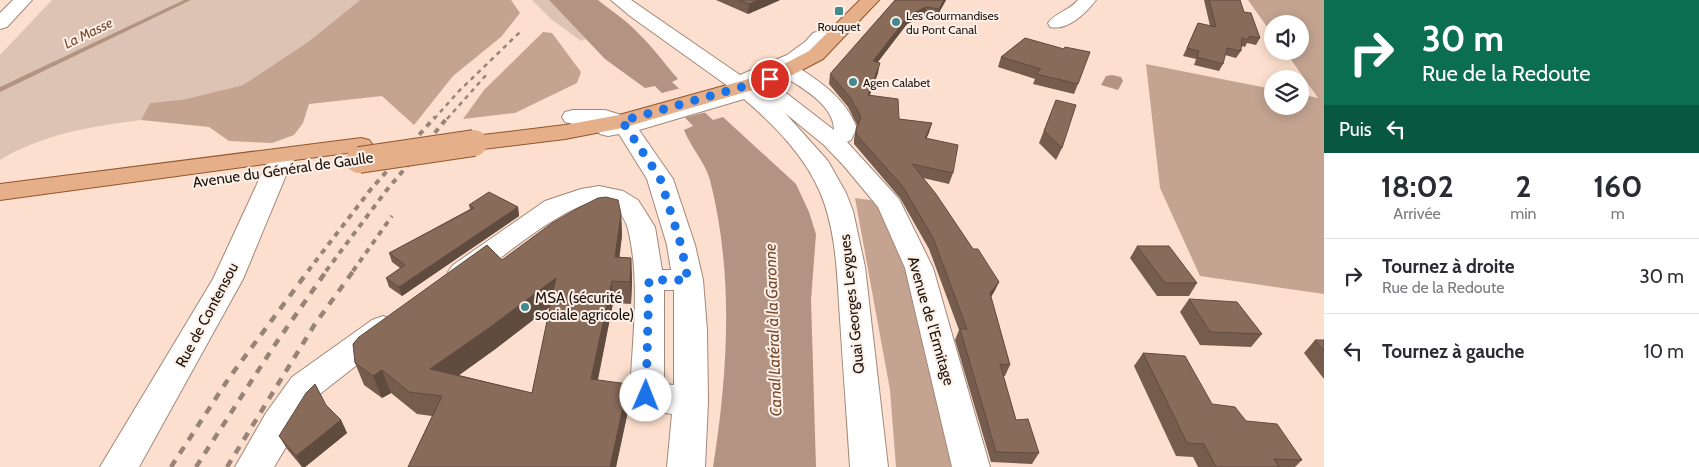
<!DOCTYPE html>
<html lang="fr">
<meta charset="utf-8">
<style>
body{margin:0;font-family:Cabin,sans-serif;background:#f7f7f7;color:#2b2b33;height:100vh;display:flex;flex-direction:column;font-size:19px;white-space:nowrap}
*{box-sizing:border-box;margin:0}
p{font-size:16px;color:#7c7c81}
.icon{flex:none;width:28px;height:28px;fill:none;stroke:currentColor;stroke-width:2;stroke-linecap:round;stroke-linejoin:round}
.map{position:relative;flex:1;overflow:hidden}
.side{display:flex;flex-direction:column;background:#fff;width:375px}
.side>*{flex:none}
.hud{background:#0b6e4f;color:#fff;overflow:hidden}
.buttons{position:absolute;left:1264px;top:15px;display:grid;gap:10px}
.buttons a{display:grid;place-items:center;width:45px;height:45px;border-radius:50%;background:#fff;box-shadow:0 2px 12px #0003;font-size:25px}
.pin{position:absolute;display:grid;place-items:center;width:42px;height:42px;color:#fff;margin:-21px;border:2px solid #fff;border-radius:50%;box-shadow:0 1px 5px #0007}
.me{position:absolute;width:55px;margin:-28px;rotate:1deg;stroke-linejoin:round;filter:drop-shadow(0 0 4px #0008)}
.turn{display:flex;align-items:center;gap:18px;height:105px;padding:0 15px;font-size:22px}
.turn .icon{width:65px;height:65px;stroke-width:2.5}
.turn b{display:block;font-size:35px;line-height:42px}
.then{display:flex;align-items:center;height:48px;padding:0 15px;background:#0003;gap:10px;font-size:19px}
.eta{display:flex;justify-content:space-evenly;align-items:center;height:85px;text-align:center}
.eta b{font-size:30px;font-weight:700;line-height:35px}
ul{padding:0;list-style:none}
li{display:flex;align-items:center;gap:15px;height:75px;padding:0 15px;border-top:1px solid #e1e1e2}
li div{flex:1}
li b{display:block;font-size:19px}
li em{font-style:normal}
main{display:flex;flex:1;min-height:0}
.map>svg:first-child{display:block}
.green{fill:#ddc3b4}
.forest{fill:#c4a491}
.water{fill:#b39381}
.pier{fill:#fcdfce}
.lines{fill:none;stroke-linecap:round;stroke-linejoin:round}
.stream{fill:#b39381;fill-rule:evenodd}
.minor-casing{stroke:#a28879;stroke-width:2}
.major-casing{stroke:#94552c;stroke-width:2}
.minor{fill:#fff;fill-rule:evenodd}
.major{fill:#e5af8a;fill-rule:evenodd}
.rail-far2{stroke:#988377;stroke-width:2.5;stroke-dasharray:4.5 4.5;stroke-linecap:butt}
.rail-far1{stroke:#988377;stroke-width:4;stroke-dasharray:5.5 5.5;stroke-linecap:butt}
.rail{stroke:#988377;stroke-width:4.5;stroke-dasharray:8 8;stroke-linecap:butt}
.major-bridge-casing{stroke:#94552c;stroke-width:28;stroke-linecap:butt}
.major-bridge{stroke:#e5af8a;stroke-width:26}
.wall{fill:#765c4d;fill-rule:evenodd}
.shaded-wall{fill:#604b3f}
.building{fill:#896b5a;stroke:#604b3f;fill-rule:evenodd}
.route{stroke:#1a73e8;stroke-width:9;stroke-dasharray:0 16.2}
.poi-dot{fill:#428a8f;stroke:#fcf0e9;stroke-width:2}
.labels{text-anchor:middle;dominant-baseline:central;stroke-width:4;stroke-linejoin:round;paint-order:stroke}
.far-poi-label{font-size:12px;fill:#1d130d;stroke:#fcf0e9;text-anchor:start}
.far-water-label{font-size:14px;font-style:italic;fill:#77492c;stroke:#fcf0e9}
.street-label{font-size:15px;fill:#1d130d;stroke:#fcf0e9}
.poi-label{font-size:15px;fill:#1d130d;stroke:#fcf0e9;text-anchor:start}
.water-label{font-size:16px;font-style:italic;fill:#77492c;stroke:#fcf0e9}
</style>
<main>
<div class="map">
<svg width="1324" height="467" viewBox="0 0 1324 467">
<rect width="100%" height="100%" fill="#fcdfce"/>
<g class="green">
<path d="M52,0H360L308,42L243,85L186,99L150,103L141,120C93,126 42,134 0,160V55Z"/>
<path d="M532,0H549L586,39L581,41L551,19Z"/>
</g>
<g class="forest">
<path d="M360,0H511L520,13L501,37L453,76L414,125L382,96L309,104L303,123L294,135L272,143L229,141L209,127L141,120L150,103L186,99L243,85L308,42Z"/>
<path d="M1248,0H1324V294L1200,276L1160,188L1146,64L1272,89V106H1300V94L1318,98L1285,51H1300V24H1272V34Z"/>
<path d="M543,32L552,33L581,72L577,83L515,113L463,119L484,90Z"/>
<path d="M855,198L877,201L908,267L953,467H896L890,390Z"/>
</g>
<g class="water">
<path d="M549,0H598C611,11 625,19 637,32C652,46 664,63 678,79L672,82L713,120L723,117L796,184L809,212L816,234L811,300L816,467H713C728,373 734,274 710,180C704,160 691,148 684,130L693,126L655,86L645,88L605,59Z"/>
<path d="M1112,75L1121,77L1123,81L1118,90L1101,85L1106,76Z"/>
</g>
<path class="pier" d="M681,88L707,112L683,118L658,94Z"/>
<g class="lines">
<path class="stream" d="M184,0H191L0,92V87Z"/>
<g class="minor-casing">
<g id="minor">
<path d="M13,0H32L7,27L0,29V13Z"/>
<path d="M611,0H631L740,75L787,55L806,41L813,33L820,31L827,33L830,37L819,50L796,66C822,83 845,98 857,128L851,140L847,142L899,199L933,268L990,467H952L905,268L878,207L844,166L824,145L785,113L828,161L846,193L853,211L865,267L888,467H850C847,418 843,369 840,319C837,277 837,232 820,192C805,156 774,125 744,99L639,130L673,179L695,245L703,280L707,330L708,402L705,467H667L672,414L647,410L635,406L630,396C632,341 641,282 628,229C625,216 612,202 599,202C568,201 499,260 473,279L463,282L453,279L448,272L453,265L545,201L581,189L599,186L623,191L638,200L655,227L662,270H671L667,245L647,179L619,134L608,136L600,134L596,129L601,124H573L565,122L562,117L565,112L573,110H605L631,118L732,89L630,16ZM780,74C799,86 834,104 834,130L768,79ZM664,290H674V385L664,384Z"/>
<path d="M1078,0H1096C1086,13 1068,31 1050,27L1048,23C1055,13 1070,10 1078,0Z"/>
<path d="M282,149L291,151L294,156L243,279L139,467H100L213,279L270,156L273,151Z"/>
<path d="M383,316L394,320L399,328L394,336L316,397L274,467H235L266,413L292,377L372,320Z"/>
</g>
</g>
<g class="major-casing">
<g id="major">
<path d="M860,0H879L823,59L777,83L622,128L565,139L474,150L466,148L462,143L466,138L474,136L565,125L619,115L763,75L809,51Z"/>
<path d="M361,138L369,140L373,145L369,150L0,200V184Z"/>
</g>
</g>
<use href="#minor" class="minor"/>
<use href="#major" class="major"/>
<g class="rail-far2">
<path d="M434,119L459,91L521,31"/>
<path d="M447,119L487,74"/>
</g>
<g class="rail-far1">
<path d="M308,271L371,189L435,117"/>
<path d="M326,271L386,191L448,117"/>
<path d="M353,271L392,216"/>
</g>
<g class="rail">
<path d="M171,467L229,378L309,270"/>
<path d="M196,467L274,346L327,270"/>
<path d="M227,467L315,324L354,270"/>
</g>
<g class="major-bridge-casing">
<path id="major-bridge" d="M359,160L474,143"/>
</g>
<use href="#major-bridge" class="major-bridge"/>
</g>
<g class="wall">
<path d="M716,0H780L748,14Z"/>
<path d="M895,0H946L936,18L924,16L907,24L877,63L878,73L870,95L899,119L932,123L926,138L953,173L949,184L923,178L973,249L999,282L994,292L991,297L1010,365L1005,376H1003L1016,420L1039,453L1032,464L991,462L955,340L959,330L929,249L900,198L854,144V139L857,125L848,107L829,84L830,74Z"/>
<path d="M1204,0H1240L1244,12L1260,38L1256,45L1247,43L1245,47L1241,46V51L1236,58L1225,55L1223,64L1219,71L1194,65L1196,59L1183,56L1198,23L1210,26Z"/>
<path d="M1025,38L1078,84L1074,94L1033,84L1035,79L998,67L1001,57Z"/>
<path d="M1056,100L1062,148L1056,160L1039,143Z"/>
<path d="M469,205L518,207L519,216L402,296L389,287L386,278L400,268L392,262L389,253L470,209Z"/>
<path d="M621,214L622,235L619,257L631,258L632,280L631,304L613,303L598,380L629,406L616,467H408L432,416L417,414L391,393L382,398L364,385L355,363L502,260ZM550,307L532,393L459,375L494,350Z"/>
<path d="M1137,246L1197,283L1189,296H1157L1130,258Z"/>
<path d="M1189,299L1262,334L1251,347L1200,345L1180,312Z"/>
<path d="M1315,340H1324V379L1304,353Z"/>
<path d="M1143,353L1212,404L1246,421L1302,460L1295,467H1198L1193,457L1176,456L1134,366Z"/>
<path d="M326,405L341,420L347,433L305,467H302L287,449L279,436Z"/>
</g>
<g class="shaded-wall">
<path d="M759,0H780L748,14L749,4Z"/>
<path d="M944,0H946L936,18L939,9Z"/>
<path d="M926,7L924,16L907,24L871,71L873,61L909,15Z"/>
<path d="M880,63L878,73L866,104L868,95Z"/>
<path d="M932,123L929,133L922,148L925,138Z"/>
<path d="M518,207L519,216L402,296L399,287Z"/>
<path d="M621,214L622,235L617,279L615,257Z"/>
<path d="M631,258L632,280L631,304L630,282Z"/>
<path d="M556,278L559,300L494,350L437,391L430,369Z"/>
<path d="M612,281L613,303L593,402L591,379Z"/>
<path d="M999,282L994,292L986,304L990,293Z"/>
<path d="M382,370L391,393L382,398L373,376Z"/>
<path d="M628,384L629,406L616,467H610Z"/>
<path d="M341,420L347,433L305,467H302L296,456Z"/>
</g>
<g class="building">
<path d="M739,0H759L749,4Z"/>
<path d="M895,0H944L939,9L926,7L909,15L873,61L880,63L868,95L898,99L899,119L932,123L925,138L958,145L953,173L912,164L936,194L973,249H978L999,282L990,293L1010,365L1000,364L1016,420L1028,419L1039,453L996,452L960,329H967L933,238L903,187L856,134V129L861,117L850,97L830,74Z"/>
<path d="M1209,0H1240L1244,12L1251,13L1260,38L1249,36V40L1242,38L1241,51L1227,48L1223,64L1197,57L1199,51L1187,48L1198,23L1216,27Z"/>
<path d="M1025,38L1064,49L1065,47L1090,52L1078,84L1036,74L1041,69L1001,57Z"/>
<path d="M1056,100L1076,105L1062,148L1044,131Z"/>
<path d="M489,192L518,207L399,287L386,278L405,265L389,253L474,208L469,205Z"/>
<path d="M606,197L618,200L621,214L615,257L631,258L630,282L612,281L591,379L628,384L610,467H408L442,396L409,392L382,370L373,376L355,363L353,344L359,337L487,245L502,260L552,223L580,207L598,198ZM556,278L532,393L430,369L489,328Z"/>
<path d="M1137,246H1169L1197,283H1165Z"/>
<path d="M1189,299L1237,302L1262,334L1210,332Z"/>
<path d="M1315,340H1324V351Z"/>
<path d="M1143,353L1185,356L1212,404L1235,407L1246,421L1277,424L1302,460L1274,459L1279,467H1216L1204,444L1187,443Z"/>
<path d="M315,384L326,405L341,420L296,456L279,436L306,393Z"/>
</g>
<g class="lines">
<path class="route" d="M646,396L649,280H688L681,245L660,178L622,121L770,79"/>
</g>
<g class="poi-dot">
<rect x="834" y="6" width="10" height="10" rx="2.5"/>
<circle cx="896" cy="22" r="5"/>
<circle cx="853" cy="82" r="5"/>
<circle cx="525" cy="307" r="5"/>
</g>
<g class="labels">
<g class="far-poi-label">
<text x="906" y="15">Les Gourmandises<tspan x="906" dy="14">du Pont Canal</tspan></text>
<text x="839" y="26" text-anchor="middle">Rouquet</text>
<text x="863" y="82">Agen Calabet</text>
</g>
<g class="far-water-label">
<text transform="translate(88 33) rotate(-26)">La Masse</text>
</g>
<g class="street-label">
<text transform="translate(283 170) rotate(-8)">Avenue du Général de Gaulle</text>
<text transform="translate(852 304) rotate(-96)">Quai Georges Leygues</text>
<text transform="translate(207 315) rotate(-62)">Rue de Contensou</text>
<text transform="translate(931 321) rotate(74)">Avenue de l’Ermitage</text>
</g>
<g class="poi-label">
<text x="535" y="298">MSA (sécurité<tspan x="535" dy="17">sociale agricole)</tspan></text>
</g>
<g class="water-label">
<text transform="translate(773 330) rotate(-92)">Canal Latéral à la Garonne</text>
</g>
</g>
</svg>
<div class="buttons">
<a><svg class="icon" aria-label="sound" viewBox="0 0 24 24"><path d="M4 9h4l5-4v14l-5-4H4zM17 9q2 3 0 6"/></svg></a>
<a><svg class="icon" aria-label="layers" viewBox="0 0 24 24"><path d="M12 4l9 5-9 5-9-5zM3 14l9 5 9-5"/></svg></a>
</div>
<div class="pin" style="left:770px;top:79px;background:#d93025"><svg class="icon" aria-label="arrive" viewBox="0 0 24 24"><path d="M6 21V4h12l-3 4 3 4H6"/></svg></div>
<svg class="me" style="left:646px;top:396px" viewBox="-20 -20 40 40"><circle r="19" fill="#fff"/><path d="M0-13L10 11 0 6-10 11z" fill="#1a73e8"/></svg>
</div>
<section class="side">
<div class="hud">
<div class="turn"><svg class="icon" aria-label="right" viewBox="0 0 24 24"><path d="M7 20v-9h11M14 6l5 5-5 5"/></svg><div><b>30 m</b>Rue de la Redoute</div></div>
<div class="then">Puis<svg class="icon" aria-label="left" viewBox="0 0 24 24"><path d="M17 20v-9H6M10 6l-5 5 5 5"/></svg></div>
</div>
<div class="eta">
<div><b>18:02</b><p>Arrivée</p></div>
<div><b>2</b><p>min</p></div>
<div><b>160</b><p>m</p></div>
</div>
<ul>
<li><svg class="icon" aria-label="right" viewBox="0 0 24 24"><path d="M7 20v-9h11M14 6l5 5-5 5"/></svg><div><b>Tournez à droite</b><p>Rue de la Redoute</p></div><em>30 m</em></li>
<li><svg class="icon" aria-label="left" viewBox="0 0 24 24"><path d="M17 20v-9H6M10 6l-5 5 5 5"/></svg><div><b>Tournez à gauche</b></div><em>10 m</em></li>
</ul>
</section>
</main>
